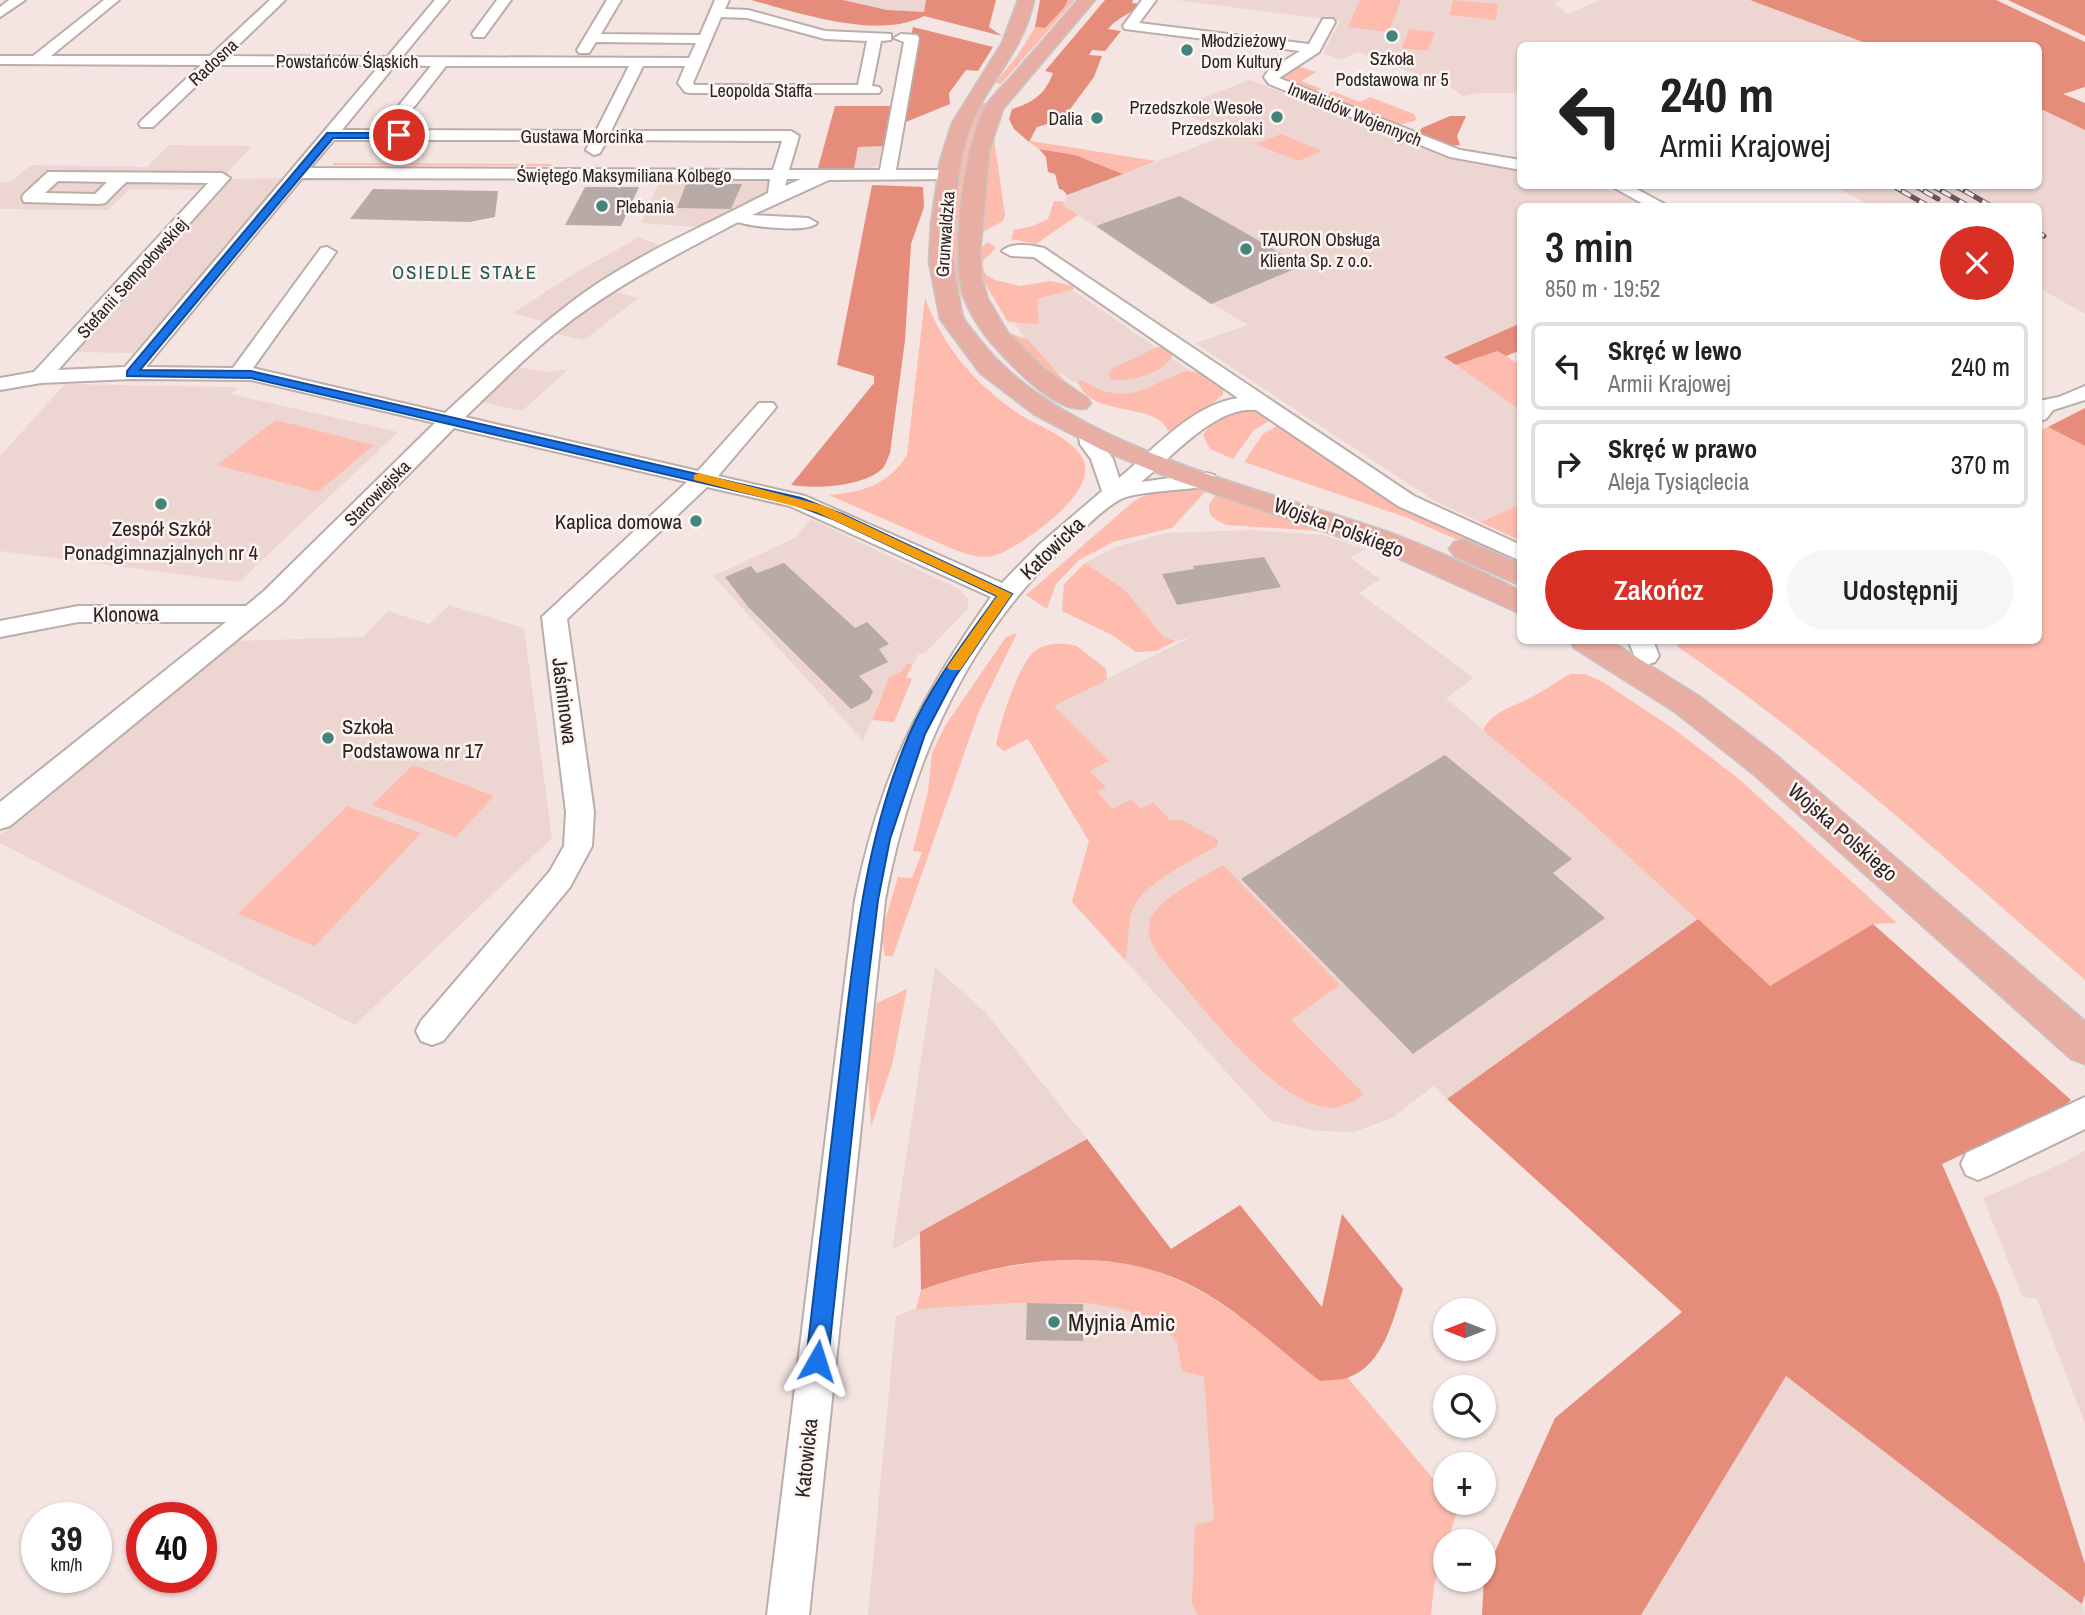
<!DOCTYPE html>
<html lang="pl">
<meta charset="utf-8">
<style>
body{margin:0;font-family:"Archivo Narrow",sans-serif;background:#f6f6f6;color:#222;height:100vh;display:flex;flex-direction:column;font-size:26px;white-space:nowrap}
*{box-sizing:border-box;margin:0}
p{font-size:23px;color:#767676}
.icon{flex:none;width:38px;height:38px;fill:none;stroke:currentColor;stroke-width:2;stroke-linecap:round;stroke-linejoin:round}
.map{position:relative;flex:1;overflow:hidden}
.details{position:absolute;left:1517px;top:203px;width:525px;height:441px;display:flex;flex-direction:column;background:#fff;border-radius:10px;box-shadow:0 2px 5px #0004}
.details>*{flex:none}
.top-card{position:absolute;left:1517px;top:42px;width:525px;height:147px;border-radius:10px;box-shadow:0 2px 5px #0004;background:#fff;color:#222;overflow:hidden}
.needle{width:46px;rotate:270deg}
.controls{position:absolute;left:1433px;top:1298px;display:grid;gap:14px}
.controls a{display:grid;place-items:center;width:63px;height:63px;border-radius:50%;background:#fff;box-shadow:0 2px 5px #0004;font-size:35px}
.speed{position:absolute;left:21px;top:1502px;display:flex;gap:14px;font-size:35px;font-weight:700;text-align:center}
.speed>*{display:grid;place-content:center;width:91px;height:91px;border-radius:50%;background:#fff;box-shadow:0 2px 5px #0004;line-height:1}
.speed small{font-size:18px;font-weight:400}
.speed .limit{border:10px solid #d22;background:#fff;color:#111}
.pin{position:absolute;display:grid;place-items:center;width:60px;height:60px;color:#fff;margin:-30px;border:4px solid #fff;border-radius:50%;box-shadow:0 2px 7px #0007}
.me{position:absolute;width:77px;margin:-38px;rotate:6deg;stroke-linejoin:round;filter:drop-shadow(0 0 5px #0008)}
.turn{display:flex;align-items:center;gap:24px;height:147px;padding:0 28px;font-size:32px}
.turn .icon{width:91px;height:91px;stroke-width:2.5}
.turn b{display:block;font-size:49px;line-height:60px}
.round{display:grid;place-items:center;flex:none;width:74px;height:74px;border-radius:37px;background:#f6f6f6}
.summary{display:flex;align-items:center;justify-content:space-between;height:119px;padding:0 28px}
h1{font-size:42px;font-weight:600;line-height:52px}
.cta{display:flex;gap:14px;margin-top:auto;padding:14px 28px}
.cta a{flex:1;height:80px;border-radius:42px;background:#d93025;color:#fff;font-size:28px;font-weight:600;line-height:80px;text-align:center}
.cta a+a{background:#f6f6f6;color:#222}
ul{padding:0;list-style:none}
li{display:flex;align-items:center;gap:21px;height:88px;margin:0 14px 10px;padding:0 14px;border:4px solid #e0e0e0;border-radius:10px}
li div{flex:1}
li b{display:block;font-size:26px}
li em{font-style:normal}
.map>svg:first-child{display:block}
.built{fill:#edd6d1}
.green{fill:#febcae}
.forest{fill:#e68c7a}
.building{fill:#b8aaa7}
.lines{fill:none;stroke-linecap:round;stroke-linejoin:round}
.minor-casing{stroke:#bbadaa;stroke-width:4}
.major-casing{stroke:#c7c6c6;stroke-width:3}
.minor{fill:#fff;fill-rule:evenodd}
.major{fill:#e8aea3;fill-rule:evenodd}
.rail-far1-casing{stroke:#615857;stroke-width:4.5}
.rail-casing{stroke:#615857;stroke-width:5}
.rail-far1{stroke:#fdf4f2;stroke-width:2.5;stroke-dasharray:9;stroke-linecap:butt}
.rail{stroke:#fdf4f2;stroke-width:3.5;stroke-dasharray:10;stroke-linecap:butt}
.route{fill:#1a73e8;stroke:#114b97;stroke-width:2}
.slow{fill:#f59e0b}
.poi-dot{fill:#41857b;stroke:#fdf4f2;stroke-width:2.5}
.labels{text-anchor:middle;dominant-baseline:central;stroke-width:5;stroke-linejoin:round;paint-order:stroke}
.far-poi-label{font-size:18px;fill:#292322;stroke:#fdf4f2;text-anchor:start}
.far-street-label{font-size:18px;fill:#292322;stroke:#fdf4f2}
.far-neighbourhood-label{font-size:19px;letter-spacing:2px;fill:#215951;stroke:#fdf4f2}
.poi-label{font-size:21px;fill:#292322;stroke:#fdf4f2;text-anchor:end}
.street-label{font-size:21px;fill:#292322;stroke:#fdf4f2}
.near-poi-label{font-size:24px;fill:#292322;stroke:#fdf4f2;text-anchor:start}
</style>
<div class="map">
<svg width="2085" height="1615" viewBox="0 0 2085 1615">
<rect width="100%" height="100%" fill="#f4e5e2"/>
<g class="built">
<path d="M843,0H926L924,12L887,10Z"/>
<path d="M1176,0H1562L1554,4L1569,14L1599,0H1750L1871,45L1521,46V78L1516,93H1479L1463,96L1450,87L1357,52L1341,60L1323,53L1340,21Z"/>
<path d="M1250,80L1463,162L1521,172V186H1592L1631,196L1647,206H1521V323L1445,357L1521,411V504L1480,522L1435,501L1308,418L1195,343L1248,325L1201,297L1204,296L1197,290L1192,292L1063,205L1067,195L1230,134L1180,112L1178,107Z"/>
<path d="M2039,108L2085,130V314L2039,288V206H1870L1835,186H2039Z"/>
<path d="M169,145L252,146L211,190L130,189L108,210L0,209V183L11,182L31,165L147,167Z"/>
<path d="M883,146L878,165L866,169L854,168L858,147Z"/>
<path d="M661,177L764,178L772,181L769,193L708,228L641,223Z"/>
<path d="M284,178L136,353L68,352L227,179Z"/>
<path d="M639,237L677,252L610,291L639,298L584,340L549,332L541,321L513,313L575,273Z"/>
<path d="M1064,284L1212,386L1113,404L1040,362L1003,305Z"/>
<path d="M510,366L547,372L569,369L522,411L477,401Z"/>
<path d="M65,384L232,387L238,388L231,394L398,432L239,582L0,551V456Z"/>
<path d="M811,519L957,588L969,599L967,610L925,653L919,654L913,664L907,663L902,671L889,677L863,741L713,576L795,538Z"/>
<path d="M1251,530L1323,535L1366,549L1350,558L1380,579L1359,593L1474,678L1446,698L1590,821L1698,919L1447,1099L1434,1086L1392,1118L1354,1132L1319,1131L1271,1121L1072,902L1089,841L1028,739L1053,706L1191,637L1176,641L1164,637L1125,590L1085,563L1115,547L1167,533Z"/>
<path d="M449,605L524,628L552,838L355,1025L0,843V835L236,641L363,637L388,611L429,624Z"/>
<path d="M935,967L985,1012L1087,1139L892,1250Z"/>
<path d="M2085,1150V1424L2037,1299L2022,1296L1983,1198L2061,1164Z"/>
<path d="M1062,1283L1176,1306L1337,1615H868L896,1316L945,1298Z"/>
<path d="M1786,1376L2082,1604L2085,1615H1641Z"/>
</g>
<g class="green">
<path d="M1068,0H1075L1001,84L995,83L1018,55L1035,27L1045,28L1064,8Z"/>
<path d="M1360,0H1401L1389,32L1348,27Z"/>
<path d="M1453,0L1498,4L1496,20L1449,15Z"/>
<path d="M1409,29L1435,32L1428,51L1402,48Z"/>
<path d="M1298,66L1316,72L1301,81L1322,89L1310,92L1282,81V76Z"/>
<path d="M1332,91L1360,102L1370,97L1414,114L1417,120L1396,126L1324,97Z"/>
<path d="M981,102L989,104C967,144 952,235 960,279C962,290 965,301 968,311L953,279L951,225L963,140Z"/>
<path d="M1281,134L1322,151L1298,161L1256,144Z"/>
<path d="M992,138L994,139L1005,215L1003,221L983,232H980L987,152Z"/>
<path d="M1031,141L1156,161L1123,174L1075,155L1039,149L1029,142Z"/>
<path d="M334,163L552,164L551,166L333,165Z"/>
<path d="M1054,201L1064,202L1063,205L1078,215L1036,244L1011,239L1014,230L1033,226L1048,219Z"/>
<path d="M988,242L996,248L983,261V268L986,275L995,280L1020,286L1050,281L1073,286L1074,289L1037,299L1039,322L1035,324L1008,322L981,277L978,251Z"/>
<path d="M925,298C944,349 977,386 1022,416C1041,427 1073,439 1083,459C1097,488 1045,526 1024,540C995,558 989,562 955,550L829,495C863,492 888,485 907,455Z"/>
<path d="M1007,332L1028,340L1065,381V385L1049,376Z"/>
<path d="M1158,347H1165L1172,355C1167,372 1127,384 1111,379L1108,374L1113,368Z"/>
<path d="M1497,350L1521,366V411L1456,365Z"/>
<path d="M1183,372C1200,370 1210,376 1223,387V395L1188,423L1168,431C1157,401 1091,419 1078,382L1082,380C1123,407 1142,389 1183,372Z"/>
<path d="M1239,411L1256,412L1272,419L1254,430L1233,459L1210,449L1203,435C1211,422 1224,415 1239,411Z"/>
<path d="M276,420L374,445L318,492L217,465Z"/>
<path d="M1280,424L1521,561V568L1408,518L1244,462L1263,434Z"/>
<path d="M2048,427L2085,446V980C1952,865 1824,746 1678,647L1676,641L2039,640V431Z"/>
<path d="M1190,486L1208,489L1172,528L1113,542L1079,560L1056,584L1047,609L1026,595L1134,501L1153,491Z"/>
<path d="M1219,491L1335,532L1227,525C1205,517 1204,507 1219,491Z"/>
<path d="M1521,504V541L1480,522Z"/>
<path d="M1085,563L1125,590L1164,637L1176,641L1156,651L1136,652L1112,635L1062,611L1064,584Z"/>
<path d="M1017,633L979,711L893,956H885L881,934L898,877L912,878L922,852L913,851L928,791L932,753L945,726L1006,637Z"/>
<path d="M1067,644L1077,646L1106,669L1107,680L1054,706L1109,761L1090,771L1106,787L1097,792L1113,809L1131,799L1141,809L1153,802L1170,820H1182L1218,840V845C1194,860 1147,881 1134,906C1126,922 1130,942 1125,960L1072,902L1089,841L1028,739L1004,751L996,745C1000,723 1018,663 1036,650C1045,644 1057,643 1067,644Z"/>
<path d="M907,663L913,664L906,677L912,679L894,722L872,720L889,677L902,671Z"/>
<path d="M1571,674H1585L1603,682L1674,729L1739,779L1897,923L1873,924L1770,987L1590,821L1483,730C1495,708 1517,707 1537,694C1549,688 1558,680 1571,674Z"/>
<path d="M413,765L494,796L456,837L372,805Z"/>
<path d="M347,806L421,833L315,946L238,914Z"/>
<path d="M1223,865L1340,985L1291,1020L1364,1094C1351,1104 1336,1111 1319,1106C1262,1090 1198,1001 1159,956C1153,946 1147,936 1149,924C1154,900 1202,878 1223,865Z"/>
<path d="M907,989L892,1065L871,1127L867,1058L877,1003Z"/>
<path d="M1063,1259C1092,1260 1121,1261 1149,1269C1214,1288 1267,1339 1320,1381L1348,1378L1445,1493L1446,1503H1454L1458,1508L1434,1585L1431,1615H1197L1192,1603L1195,1525L1214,1520L1204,1377L1182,1371L1177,1342L1157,1319L1117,1308L1088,1303H1014L916,1309L921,1290C967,1273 1014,1265 1063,1259Z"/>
</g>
<g class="forest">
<path d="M751,0H843L887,10L924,12L926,0H996L989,27L1002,36L924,16C877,40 799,13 751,0Z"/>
<path d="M1040,0H1068L1064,8L1045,28L1035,27Z"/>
<path d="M1105,0H1133L1132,3L1140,4C1131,15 1118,16 1108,29L1121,31L1105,51L1092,50L1089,55L1102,56L1094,77L1062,120L1037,127L1029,142L1014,129L1009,119L1012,109C1032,103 1045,95 1053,73L1045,71Z"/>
<path d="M1750,0H1996L2085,42V87L2063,94L2085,103V130L2039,108V46L1871,45Z"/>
<path d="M2008,0H2085V36Z"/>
<path d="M913,27L993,47L978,71L966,70L949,93L950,104L886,130L883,146L858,147L854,168H818L835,106H894Z"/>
<path d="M1450,116H1466L1457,136L1460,145L1450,146L1417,134L1422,128Z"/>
<path d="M1039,149L1075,155L1123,174L1067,195L1063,190L1059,189L1055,174L1048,172L1046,157Z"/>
<path d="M872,185L923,187L924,207L911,244L905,340L890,453C888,457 886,464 883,468C864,487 815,489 791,485L874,383V376L837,365Z"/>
<path d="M1521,323V350L1506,356L1497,351L1456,365L1444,357Z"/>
<path d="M2085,408V446L2048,427Z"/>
<path d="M1698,919L1770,986L1873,924L2071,1100L2062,1108L1942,1164L1999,1295L2085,1564V1594L2082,1604L1786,1376L1641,1615H1482L1484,1576L1555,1418L1682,1312L1447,1099Z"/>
<path d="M1087,1139L1171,1249L1240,1205L1322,1307L1342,1214L1403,1289C1393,1320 1383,1366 1347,1378C1339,1380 1328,1380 1320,1381C1281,1351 1239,1311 1196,1288C1111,1242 1008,1259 921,1290L920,1232Z"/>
</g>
<g class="building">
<path d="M686,184H742L731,209L677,208Z"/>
<path d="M585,187H639L621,226L565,225Z"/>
<path d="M373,189L498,191L495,217L469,222L350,219Z"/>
<path d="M1180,196L1244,232L1302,266L1211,304L1096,226Z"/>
<path d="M1264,557L1281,587L1177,605L1162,574L1194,569L1193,566Z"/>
<path d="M784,563L855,628L867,622L889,644L879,649L888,662L859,676L873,691L869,700L851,709L749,608L725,577L751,566L757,573Z"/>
<path d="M1445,755L1572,859L1553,873L1605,918L1413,1054L1241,879Z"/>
<path d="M1027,1303L1083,1304V1341L1026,1340Z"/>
</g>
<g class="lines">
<g class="minor-casing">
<g id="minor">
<path d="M9,0H25L0,17V7Z"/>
<path d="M104,0H119L51,56H210L270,0H285L227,56L387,57L435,0H449L402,57L689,58L696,43L596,42L589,53H579L577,50L607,0H621L601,34L700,35L715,0H729L725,9L748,10L825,31L891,34V40L881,41L872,86L879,87L881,90L879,93H690L685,92L678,83L685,66H643L611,131H791L799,136L789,170H880L904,42L894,38L901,34L917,35L919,38L896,170H949L955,171L957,175L955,179L829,180L752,215L808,218L817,223C807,233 753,227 738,222C676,255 614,286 559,330C526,356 496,388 465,417L698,471L759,403H773L776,407L773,411L718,476L805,496L1002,583L1039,545L1102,491L1091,459L1080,444L1079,436L1082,431H1098L1102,444L1113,459L1119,478C1155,449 1191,405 1238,398L1034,257L1011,256L1002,251C1011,242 1032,245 1044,248L1414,496L1521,545V561L1398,506L1256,410C1216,405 1171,458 1141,482L1206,473L1214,475L1217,480L1214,485C1193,490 1133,491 1119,500C1100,511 1083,530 1066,545C965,639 910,766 885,900L809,1615H767L855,900C880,776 919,699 991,597L790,506L707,487L567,619L594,812L592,846L570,887L443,1041L432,1045L421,1041L416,1031L421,1021L550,871L564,846L566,812L542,617L687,482L454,428L282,603L10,826L0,829V802L226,622H78L0,637V621L78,606H246L264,591L435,423L251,380L131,379L41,383L0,390V378L34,372L208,183L126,182L105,203L99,204L24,202L22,198L24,194L48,172L222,173L230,178L58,370L125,367L380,65H218L153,127H141L139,124L141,121L201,65L0,64V56H33ZM721,17L747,18L825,39L867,41L858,85H694L693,83ZM395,65L431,66L379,130H342ZM446,66H629L596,131L396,130ZM334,140H591L586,150L594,155L600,153L607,140L782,141L773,170L310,168ZM302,178L770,179L768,193C709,224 644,251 588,290C537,326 492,370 445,413L253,368L336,252L327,247L321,248L233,368L146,367ZM787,179H801L785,186ZM58,181L107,182L95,194L45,193Z"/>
<path d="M497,0H511L484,37H474L472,34Z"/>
<path d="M1142,0H1156L1139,23L1309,44L1323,19H1333L1335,22L1319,52L1279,78L1460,150L1521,160V170L1450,157L1269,84L1264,77L1268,71L1300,51L1125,29L1123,26Z"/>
<path d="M1611,186H1631L1668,206H1647Z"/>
<path d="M2085,386V400L2053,410L2046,419L2039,421V401L2059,397Z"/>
<path d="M1628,640H1653L1659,656L1655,662L1646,665L1637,662Z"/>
<path d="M2085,1097V1129L1990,1175L1978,1180L1966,1175L1961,1164L1966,1153Z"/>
</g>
</g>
<g class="major-casing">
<g id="major">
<path d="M1018,0H1034C1026,42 999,71 979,107C963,137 958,171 955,204C951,241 951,262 959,298C961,304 961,313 964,319C968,326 975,333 980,340C1060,445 1264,489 1385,531C1432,548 1477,569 1521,591V614L1384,552L1175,480L1102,450L1035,415L980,373L940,319L929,262L931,224L940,161L952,123L1002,43Z"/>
<path d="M1078,0H1095L1003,109L989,151L980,254L981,277L988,299L1008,333L1042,367L1087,398L1091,403L1087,408C1064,414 1032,385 1016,369C995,348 973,325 964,296C950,255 965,148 984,109C990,97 1003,86 1012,76C1034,51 1056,25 1078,0Z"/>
<path d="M1464,540L1521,564V586L1454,556L1449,549L1454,542Z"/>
<path d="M1570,640H1609L1699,696L1776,755L2085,1021V1064L2071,1059L1752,773L1675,712L1574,648Z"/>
</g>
</g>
<use href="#minor" class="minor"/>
<use href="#major" class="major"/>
<g class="rail-far1-casing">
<g id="rail-far1">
<path d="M1893,186L1905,193"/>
<path d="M1915,186L1928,193"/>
<path d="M1932,186L1945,193"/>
<path d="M1955,186L1968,193"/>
</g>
</g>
<g class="rail-casing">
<g id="rail">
<path d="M1902,191L1928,206"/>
<path d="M1924,191L1938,199"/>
<path d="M1942,191L1968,206"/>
<path d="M1965,191L1991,206"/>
<path d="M2039,233L2044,236"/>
</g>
</g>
<use href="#rail-far1" class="rail-far1"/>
<use href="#rail" class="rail"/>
</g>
<path class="route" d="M327,133H399L404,135L399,138H333L140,370L251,371L801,498L842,514L1012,594L955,677L925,734L890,839L878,900L868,982L828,1361L824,1369L817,1372L809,1369L806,1361C818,1261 829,1161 841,1061C854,950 865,838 909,735C931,684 966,640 997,596L833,519L793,504L251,378L127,376V371Z"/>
<path class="slow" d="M699,473L825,506L1012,594L960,670H950L947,667L950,663L997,596L816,512L694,480V475Z"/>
<g class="poi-dot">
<circle cx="1392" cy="36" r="7"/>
<circle cx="1187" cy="50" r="7"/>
<circle cx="1277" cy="117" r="7"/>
<circle cx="1097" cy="118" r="7"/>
<circle cx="602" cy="206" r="7"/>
<circle cx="1246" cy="249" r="7"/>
<circle cx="161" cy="504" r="7"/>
<circle cx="696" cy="521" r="7"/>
<circle cx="328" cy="738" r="7"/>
<circle cx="1054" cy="1322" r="7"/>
</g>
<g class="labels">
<g class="far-poi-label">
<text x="1201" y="40">Młodzieżowy<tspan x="1201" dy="21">Dom Kultury</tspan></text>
<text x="1392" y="58" text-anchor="middle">Szkoła<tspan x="1392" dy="21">Podstawowa nr 5</tspan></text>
<text x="1263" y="107" text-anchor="end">Przedszkole Wesołe<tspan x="1263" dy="21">Przedszkolaki</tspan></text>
<text x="1083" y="118" text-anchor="end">Dalia</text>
<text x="616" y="206">Plebania</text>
<text x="1260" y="239">TAURON Obsługa<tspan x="1260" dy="21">Klienta Sp. z o.o.</tspan></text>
</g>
<g class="far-street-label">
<text x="347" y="61">Powstańców Śląskich</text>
<text transform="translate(213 62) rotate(-43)">Radosna</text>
<text x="761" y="90">Leopolda Staffa</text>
<text transform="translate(1355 114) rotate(22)">Inwalidów Wojennych</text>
<text x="582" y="136">Gustawa Morcinka</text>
<text x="624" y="175">Świętego Maksymiliana Kolbego</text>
<text transform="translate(945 234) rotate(-86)">Grunwaldzka</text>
<text transform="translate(132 278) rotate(-48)">Stefanii Sempołowskiej</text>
<text transform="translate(377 493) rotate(-45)">Starowiejska</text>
</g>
<g class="far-neighbourhood-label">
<text x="465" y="272">OSIEDLE STAŁE</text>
</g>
<g class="poi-label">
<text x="682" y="521">Kaplica domowa</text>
<text x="161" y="528" text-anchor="middle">Zespół Szkół<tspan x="161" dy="24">Ponadgimnazjalnych nr 4</tspan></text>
<text x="342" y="726" text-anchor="start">Szkoła<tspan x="342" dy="24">Podstawowa nr 17</tspan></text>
</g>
<g class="street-label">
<text transform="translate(1339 527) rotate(20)">Wojska Polskiego</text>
<text transform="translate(1052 548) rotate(-44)">Katowicka</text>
<text transform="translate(126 614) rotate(-1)">Klonowa</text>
<text transform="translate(565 701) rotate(83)">Jaśminowa</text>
<text transform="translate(1843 832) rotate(41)">Wojska Polskiego</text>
<text transform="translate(806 1458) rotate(-84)">Katowicka</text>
</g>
<g class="near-poi-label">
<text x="1068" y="1322">Myjnia Amic</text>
</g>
</g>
</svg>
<div class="controls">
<a><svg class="needle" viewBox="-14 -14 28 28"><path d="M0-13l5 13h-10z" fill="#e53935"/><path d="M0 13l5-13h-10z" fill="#767676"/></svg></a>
<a><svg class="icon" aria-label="search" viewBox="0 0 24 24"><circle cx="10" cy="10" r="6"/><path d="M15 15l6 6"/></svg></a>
<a>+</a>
<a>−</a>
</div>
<div class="speed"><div>39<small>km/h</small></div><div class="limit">40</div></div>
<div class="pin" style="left:399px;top:135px;background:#d93025"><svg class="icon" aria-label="arrive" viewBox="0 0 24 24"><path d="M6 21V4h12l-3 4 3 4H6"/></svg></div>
<svg class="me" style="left:817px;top:1361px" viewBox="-20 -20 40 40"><path d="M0-17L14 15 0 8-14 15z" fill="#1a73e8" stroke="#fff" stroke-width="4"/></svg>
<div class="top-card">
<div class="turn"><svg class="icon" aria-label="left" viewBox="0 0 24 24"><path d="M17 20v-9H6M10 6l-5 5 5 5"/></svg><div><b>240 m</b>Armii Krajowej</div></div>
</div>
<section class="details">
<div class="summary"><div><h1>3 min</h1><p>850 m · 19:52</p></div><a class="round" style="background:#d93025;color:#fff"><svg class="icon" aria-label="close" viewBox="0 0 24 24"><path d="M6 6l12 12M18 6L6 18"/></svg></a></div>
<ul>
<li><svg class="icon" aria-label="left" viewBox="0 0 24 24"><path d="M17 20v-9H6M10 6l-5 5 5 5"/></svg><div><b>Skręć w lewo</b><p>Armii Krajowej</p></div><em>240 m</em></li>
<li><svg class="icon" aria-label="right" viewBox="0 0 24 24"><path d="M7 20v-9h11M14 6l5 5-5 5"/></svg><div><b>Skręć w prawo</b><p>Aleja Tysiąclecia</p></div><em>370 m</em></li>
</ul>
<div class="cta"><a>Zakończ</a><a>Udostępnij</a></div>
</section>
</div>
